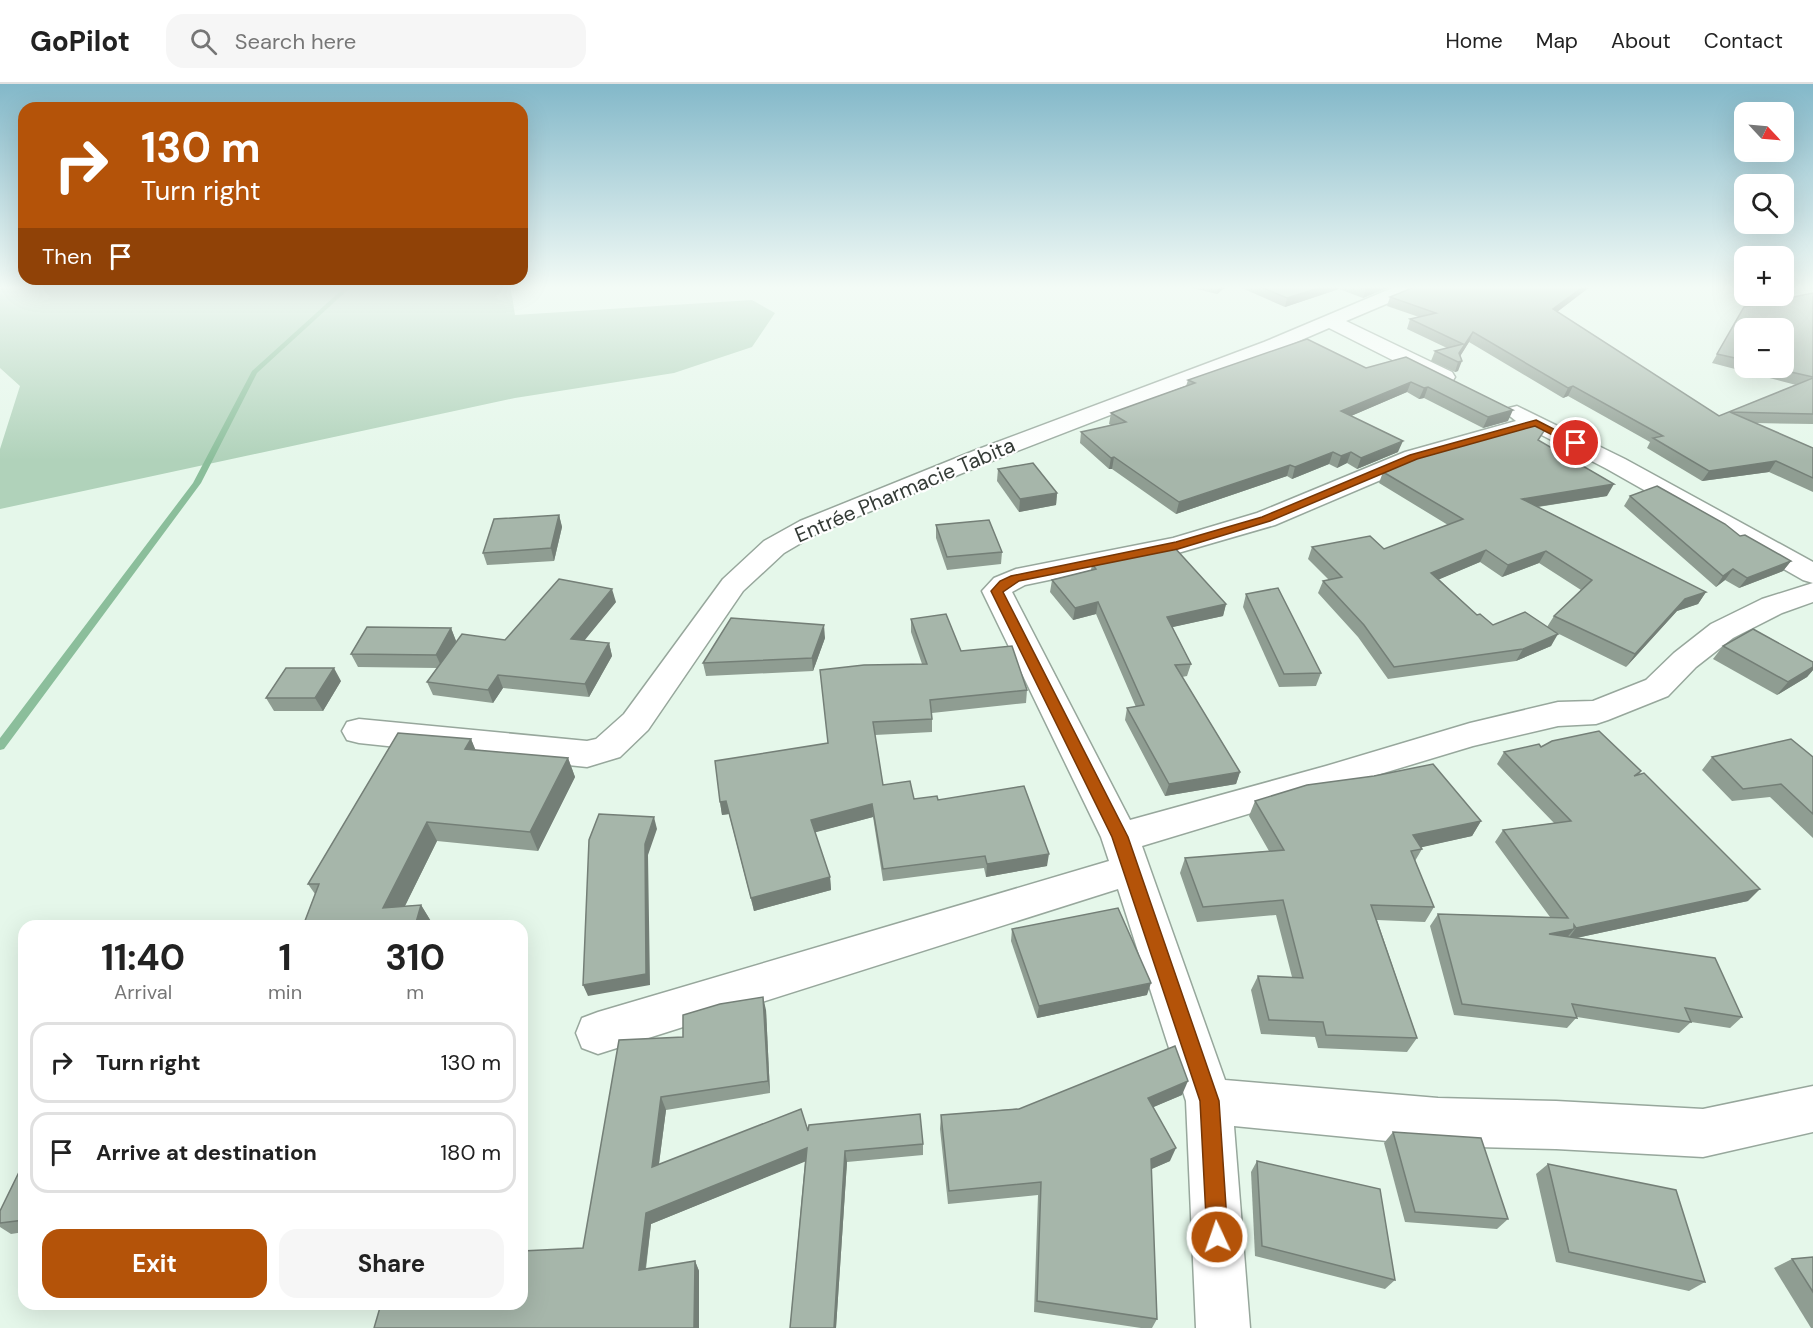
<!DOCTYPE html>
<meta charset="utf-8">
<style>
body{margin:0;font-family:"DM Sans",sans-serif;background:#f6f6f6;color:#222;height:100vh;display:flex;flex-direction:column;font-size:22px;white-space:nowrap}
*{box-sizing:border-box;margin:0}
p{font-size:20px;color:#767676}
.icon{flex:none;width:33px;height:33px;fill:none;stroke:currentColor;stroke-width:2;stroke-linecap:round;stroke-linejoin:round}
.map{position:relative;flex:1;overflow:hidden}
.sheet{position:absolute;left:18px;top:836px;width:510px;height:390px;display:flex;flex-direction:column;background:#fff;border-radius:18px;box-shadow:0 6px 24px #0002}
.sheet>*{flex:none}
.hud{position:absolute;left:18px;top:18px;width:510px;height:183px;border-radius:18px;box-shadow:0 6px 24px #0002;background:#b45309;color:#fff;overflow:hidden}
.needle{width:39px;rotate:116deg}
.fabs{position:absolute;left:1734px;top:18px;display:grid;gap:12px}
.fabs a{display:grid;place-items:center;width:60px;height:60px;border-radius:12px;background:#fff;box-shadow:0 6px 24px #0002;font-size:30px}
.pin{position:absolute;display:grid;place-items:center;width:51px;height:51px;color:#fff;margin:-26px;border:3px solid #fff;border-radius:50%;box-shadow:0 2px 6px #0007}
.me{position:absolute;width:66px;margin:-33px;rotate:357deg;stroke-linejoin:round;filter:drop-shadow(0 0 4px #0008)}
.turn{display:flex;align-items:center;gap:21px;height:126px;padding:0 24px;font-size:27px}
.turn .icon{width:78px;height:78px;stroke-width:2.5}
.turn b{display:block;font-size:42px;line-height:51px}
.then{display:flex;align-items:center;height:57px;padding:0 24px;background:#0003;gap:12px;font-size:22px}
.eta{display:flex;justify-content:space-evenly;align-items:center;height:102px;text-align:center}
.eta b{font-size:36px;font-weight:700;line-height:42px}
.primary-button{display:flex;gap:12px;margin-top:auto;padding:12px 24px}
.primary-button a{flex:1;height:69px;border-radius:18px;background:#b45309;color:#fff;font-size:24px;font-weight:700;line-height:69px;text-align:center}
.primary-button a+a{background:#f6f6f6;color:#222}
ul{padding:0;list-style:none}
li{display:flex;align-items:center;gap:18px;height:81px;margin:0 12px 9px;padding:0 12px;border:3px solid #e0e0e0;border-radius:18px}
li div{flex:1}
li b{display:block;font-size:22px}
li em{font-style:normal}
header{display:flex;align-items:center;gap:36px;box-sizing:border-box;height:84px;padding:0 30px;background:#fff;border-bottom:2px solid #e0e0e0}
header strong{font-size:28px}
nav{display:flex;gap:33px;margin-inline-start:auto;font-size:21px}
.search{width:420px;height:54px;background:#f6f6f6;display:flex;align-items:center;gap:15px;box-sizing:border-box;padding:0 21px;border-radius:18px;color:#767676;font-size:22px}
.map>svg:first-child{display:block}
.green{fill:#b0d2ba}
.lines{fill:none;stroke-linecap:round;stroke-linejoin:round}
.stream{fill:#8bbe9b;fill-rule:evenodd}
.street-casing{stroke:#97a79c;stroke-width:3}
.street{fill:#fff;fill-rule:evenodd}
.wall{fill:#8f9d92;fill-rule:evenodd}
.shaded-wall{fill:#747f77}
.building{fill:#a6b6aa;stroke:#747f77;stroke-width:1.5}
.route{fill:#b45309;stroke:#753606;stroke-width:1.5}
.labels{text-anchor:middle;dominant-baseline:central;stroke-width:4.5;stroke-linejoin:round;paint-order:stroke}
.street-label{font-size:21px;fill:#343b36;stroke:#fff}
</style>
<header>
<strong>GoPilot</strong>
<div class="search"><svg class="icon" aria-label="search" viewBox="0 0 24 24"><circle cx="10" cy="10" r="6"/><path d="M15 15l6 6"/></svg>Search here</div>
<nav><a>Home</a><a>Map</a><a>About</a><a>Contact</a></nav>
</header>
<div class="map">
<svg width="1813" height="1244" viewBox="0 0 1813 1244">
<rect width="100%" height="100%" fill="#e5f7ea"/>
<path class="green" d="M0,202H517L511,205L515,231L752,216L775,229L752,263L674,289L515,314L0,425V365L20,302L0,284Z"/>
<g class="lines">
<path class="stream" d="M346,202H352L257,289L201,399L4,665L0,666V654L193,399L252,287Z"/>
<g class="street-casing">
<g id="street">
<path d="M1397,202H1421L1419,206L1346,237L1452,288L1455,293L1452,298L1444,300L1436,298L1329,244L1278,266L994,376L818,449L784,469L743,507L648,646L620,673L587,683L359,659L347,656L342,647L347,638L359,635L587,657L596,655L624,630L723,495L764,457L800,437L976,366L1264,258Z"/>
<path d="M1517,322L1625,375L1813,478V499L1803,496L1607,385L1534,347L1423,378L1275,441L1178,469L1025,501L1012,508L1130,736L1326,682L1470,639L1558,618L1593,617L1646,596L1674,569L1711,540L1762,515L1813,499V518L1782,529L1733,554L1696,583L1668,612L1608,636L1596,640L1558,642L1473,662L1142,762L1225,996L1438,1014L1556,1017L1703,1025L1813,1002V1048L1703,1073L1556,1065L1438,1062L1234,1042L1250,1244H1196L1186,1017L1118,805L598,970L582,964L576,949L582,934L598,928L1109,777L1101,753L982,507L994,494L1016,485L1173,454L1257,429L1405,368L1516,337L1506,329L1509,324Z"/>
</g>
</g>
<use href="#street" class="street"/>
</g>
<g class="wall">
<path d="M1184,202H1227L1217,210Z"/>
<path d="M1237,202H1392L1363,214L1339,205L1285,223Z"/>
<path d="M1417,202H1591L1557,228L1719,332L1796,301L1712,279L1744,223L1813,209V340L1754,339L1813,364V408L1769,388L1702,397L1647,364L1650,358L1568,312L1563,314L1469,258L1460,272L1458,287L1455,288L1431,277L1435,267L1447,264L1407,245L1410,235L1419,233L1387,222L1390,213ZM1744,244L1784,284H1744Z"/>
<path d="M1799,202H1813V205L1800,202Z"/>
<path d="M1406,273L1508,337L1483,344L1424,314L1419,315L1407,308L1351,332L1398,368L1357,385L1347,379L1337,384L1329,380L1292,395L1287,392L1176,430L1112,385H1109L1080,359L1081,348L1111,341L1109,340L1111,329L1186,302L1188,296L1366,284Z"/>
<path d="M1512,345L1539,357L1607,412L1538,423L1706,508L1698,520L1677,527L1626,583L1557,549L1551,562L1516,577L1388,595L1358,553L1318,509L1323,497L1329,496L1308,475L1312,463L1384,465L1448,441L1379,399L1383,388L1511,348ZM1480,478L1502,493L1539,479L1581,506L1554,532L1547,543L1493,541L1477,531L1439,495Z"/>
<path d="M998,385L1057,409L1056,421L1019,428L997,397Z"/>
<path d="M1630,412L1740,452L1791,477L1783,487L1739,504L1725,496L1716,503L1624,422Z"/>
<path d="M559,431L562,443L554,477L487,481L483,469Z"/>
<path d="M936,441L1002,468L1001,480L947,486L936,454Z"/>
<path d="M1092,480L1226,520L1223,532L1172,543L1191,580L1187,592L1182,593L1240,688L1236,700L1165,712L1125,636L1127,624L1136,623L1096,530L1073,536L1050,508L1052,496L1091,486Z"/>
<path d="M1246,510L1321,589L1316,602L1279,603L1243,523Z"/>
<path d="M616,518L584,556L609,559L612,572L589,613L503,604L493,619L433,611L427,598L437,584L358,583L351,570L451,544L456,557L455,560L505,556Z"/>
<path d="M911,535L961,567L1027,606L1026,619L932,629V648L875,651L883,701L914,715L938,716L1047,782L986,793L984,784L883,797L873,733L815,748L830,793L831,806L754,827L729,730L722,731L720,718L827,659L922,580L911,548Z"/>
<path d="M825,554L813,587L706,592L703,579Z"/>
<path d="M1723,562L1813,578V586L1807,593L1777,611L1713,575Z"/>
<path d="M341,597L323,627H274L266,614Z"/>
<path d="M471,655L475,666L568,674L575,693L538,767L437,757L405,822L421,821L432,839L431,842H303L315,810L308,800Z"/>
<path d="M1541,663L1641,687L1639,691L1748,817L1576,854L1742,933L1730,944L1691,938L1679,949L1577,933L1567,944L1454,931L1430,842L1438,830L1550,833L1495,758L1503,746L1554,739L1497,680L1504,668Z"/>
<path d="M1712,673H1813V754L1770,713L1732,717L1702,686Z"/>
<path d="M1255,717L1481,737L1472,752L1421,763L1422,765L1415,777L1434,823L1425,838L1377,836L1417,954L1407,968L1318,964L1315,953L1261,950L1251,906L1258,892L1292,893L1276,831L1197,838L1180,789L1185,774L1269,767L1249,732Z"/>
<path d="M1012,845L1147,911L1037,934L1011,857Z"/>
<path d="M766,926L770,1009L666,1026L659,1080L808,1047L923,1060V1071L847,1078L836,1244H790L805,1077L651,1140L646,1185L695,1177L699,1187V1244L583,1164L683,953Z"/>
<path d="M1182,1011L1153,1023L1170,1077L1151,1085L1157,1235L1152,1244H1141L1034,1228L1038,1111L948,1120L940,1045L941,1031Z"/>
<path d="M1393,1048L1508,1135L1497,1145L1405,1138L1384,1059Z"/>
<path d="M1257,1077L1395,1196L1385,1205L1255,1172L1251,1088Z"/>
<path d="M1548,1080L1705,1198L1689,1207L1556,1178L1536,1090Z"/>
<path d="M24,1084V1148L11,1150L0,1143V1127Z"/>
<path d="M1813,1173V1244H1811L1774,1184L1792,1175Z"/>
</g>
<g class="shaded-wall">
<path d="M1219,202H1227L1217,210Z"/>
<path d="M1325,202H1340L1339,205L1285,223L1287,214Z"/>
<path d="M1374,202H1392L1363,214L1366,205Z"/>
<path d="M1584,202H1591L1549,234L1553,225Z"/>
<path d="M1473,248L1469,258L1456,279L1459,269Z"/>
<path d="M1462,277L1458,287L1455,288L1458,278Z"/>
<path d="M1411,298L1407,308L1337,338L1341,327Z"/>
<path d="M1573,302L1568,312L1563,314L1568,304Z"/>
<path d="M1428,303L1424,314L1419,315L1424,304Z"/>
<path d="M1513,326L1508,337L1483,344L1488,333Z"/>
<path d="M1403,357L1398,368L1357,385L1361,374Z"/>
<path d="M1333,368L1329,380L1292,395L1295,383Z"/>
<path d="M1351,368L1347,379L1337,384L1341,372Z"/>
<path d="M1114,373L1112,385H1109L1111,374Z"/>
<path d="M1776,377L1769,388L1702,397L1709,387Z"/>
<path d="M1290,381L1287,392L1176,430L1179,418Z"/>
<path d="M1614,400L1607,412L1516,426L1522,415Z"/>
<path d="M1057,409L1056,421L1019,428L1020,415Z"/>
<path d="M559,431L562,443L554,477L551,464Z"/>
<path d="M1486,466L1480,478L1426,501L1431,489Z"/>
<path d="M1546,467L1539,479L1502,493L1508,481Z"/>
<path d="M1791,477L1783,487L1739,504L1747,494Z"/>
<path d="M1733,485L1725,496L1716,503L1723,492Z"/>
<path d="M612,505L616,518L575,568L571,555Z"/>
<path d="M1706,508L1698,520L1677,527L1626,583L1635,570L1685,515Z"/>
<path d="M1098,518L1096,530L1073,536L1075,524Z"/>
<path d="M1226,520L1223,532L1164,545L1167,533Z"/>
<path d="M824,541L825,554L813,587L812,574Z"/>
<path d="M451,544L456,557L442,584L436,571Z"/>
<path d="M1558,550L1551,562L1516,577L1523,565Z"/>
<path d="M609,559L612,572L589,613L585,600Z"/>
<path d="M1813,583V586L1807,593L1777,611L1788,598Z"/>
<path d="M334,584L341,597L323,627L315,614Z"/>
<path d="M498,591L503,604L493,619L488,606Z"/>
<path d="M471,655L479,674L465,665Z"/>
<path d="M568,674L575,693L538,767L530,748Z"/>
<path d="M1240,688L1236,700L1165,712L1169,700Z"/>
<path d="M726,717L729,730L722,731L720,718Z"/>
<path d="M872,720L873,733L813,749L811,736Z"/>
<path d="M654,733L657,745L648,771L650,901L588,912L583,901L645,760Z"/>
<path d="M1481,737L1472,752L1405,767L1413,751Z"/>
<path d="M427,738L437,757L395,842L383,824Z"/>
<path d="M1049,770L1047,782L986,793L987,780Z"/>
<path d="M830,793L831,806L754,827L751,814Z"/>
<path d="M1760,805L1748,817L1567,856L1576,844Z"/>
<path d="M421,821L432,839L431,842H415Z"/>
<path d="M1574,845L1565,856L1549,850Z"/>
<path d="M1151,899L1147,911L1037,934L1039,922Z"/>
<path d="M763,913L766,926L770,1009L768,997Z"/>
<path d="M1188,997L1182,1011L1142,1028L1148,1014Z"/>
<path d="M661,1013L666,1026L657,1094L652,1083Z"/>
<path d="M807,1064L809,1076L651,1140L644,1196L639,1186L646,1129Z"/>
<path d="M1176,1064L1170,1077L1145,1088L1151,1075Z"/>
<path d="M845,1067L847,1078L836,1244H834Z"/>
<path d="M695,1177L699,1187V1244H694Z"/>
</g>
<g class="building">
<path d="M1259,202H1325L1287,214Z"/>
<path d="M1357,202H1374L1366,205Z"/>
<path d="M1417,202H1584L1553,225L1719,332L1813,294V330L1730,328L1813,364V394L1776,377L1709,387L1653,354L1663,352L1573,302L1568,304L1473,248L1459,269L1462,277L1458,278L1435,267L1463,260L1410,235L1436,229L1390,213Z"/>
<path d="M1813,209V293L1773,284H1784V244H1744V276L1717,270L1744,223Z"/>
<path d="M1307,255L1366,284L1406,273L1513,326L1488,333L1428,303L1424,304L1411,298L1341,327L1403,357L1361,374L1351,368L1341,372L1333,368L1295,383L1290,381L1179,418L1114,373L1111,374L1081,348L1126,338L1111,329L1195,299L1188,296Z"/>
<path d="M1537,338L1546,344L1538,356L1614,400L1522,415L1706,508L1685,515L1635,570L1554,532L1592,496L1546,467L1508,481L1486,466L1431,489L1477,531L1480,530L1493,541L1525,528L1558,550L1523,565L1394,583L1364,541L1323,497L1342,493L1312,463L1370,452L1384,465L1463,435L1383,388L1428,369L1515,347L1512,345Z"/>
<path d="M1033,379L1057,409L1020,415L998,385Z"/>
<path d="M1657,402L1725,440L1740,452L1745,451L1791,477L1747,494L1733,485L1723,492L1630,412Z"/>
<path d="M559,431L551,464L483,469L494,435Z"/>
<path d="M989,436L1002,468L947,473L936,441Z"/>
<path d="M1174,463L1226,520L1167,533L1191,580L1175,581L1240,688L1169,700L1127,624L1144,621L1098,518L1075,524L1052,496L1096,485L1092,480Z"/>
<path d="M559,495L612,505L571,555L609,559L585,600L498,591L488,606L427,598L462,550L505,556Z"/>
<path d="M1278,504L1321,589L1284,590L1246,510Z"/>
<path d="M946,530L961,567L1012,562L1027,606L930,616L932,635L873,638L883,701L910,697L914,715L937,712L938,716L1024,702L1049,770L987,780L985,772L883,785L872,720L811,736L830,793L751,814L726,717L720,718L715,677L828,659L820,586L864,581L927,580L911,535Z"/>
<path d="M731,534L824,541L812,574L703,579Z"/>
<path d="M367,543L451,544L436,571L351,570Z"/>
<path d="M1753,545L1813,578V583L1788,598L1723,562Z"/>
<path d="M286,584H334L315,614H266Z"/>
<path d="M1599,647L1641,687L1634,692L1644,689L1760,805L1576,844L1574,841V845L1549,850L1715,874L1742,933L1685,924L1691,938L1572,920L1577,934L1462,920L1438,830L1568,834L1503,746L1571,737L1504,668L1539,660L1541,663L1552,657Z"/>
<path d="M398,649L471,655L465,665L568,674L530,748L427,738L383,824L421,821L415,842H303L319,800H308Z"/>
<path d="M1791,655L1813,673V730L1781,700L1743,705L1712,673Z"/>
<path d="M1433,680L1481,737L1413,751L1422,765L1411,767L1434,823L1371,821L1417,954L1326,951L1323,938L1269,936L1258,892L1303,894L1283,816L1203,823L1185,774L1284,766L1255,717L1307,701L1374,692Z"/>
<path d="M599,730L654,733L645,760L646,890L583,901L589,756Z"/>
<path d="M1118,824L1151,899L1039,922L1012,845Z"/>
<path d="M763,913L768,997L661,1013L652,1083L801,1025L808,1047L809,1041L920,1030L923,1060L845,1067L834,1244H790L807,1064L646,1129L639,1186L695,1177L694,1244H374L381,1220H522V1167L583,1164L619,956L683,953V931L720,920Z"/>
<path d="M1175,962L1188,997L1148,1014L1176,1064L1151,1075L1157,1235L1037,1217L1041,1098L949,1107L941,1031L1019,1025Z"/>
<path d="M1393,1048L1481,1054L1508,1135L1415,1128Z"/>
<path d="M1257,1077L1380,1105L1395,1196L1262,1162Z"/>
<path d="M1548,1080L1676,1106L1705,1198L1569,1168Z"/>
<path d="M21,1084H24V1136L0,1139V1127Z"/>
<path d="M1813,1173V1208L1792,1175Z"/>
</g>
<linearGradient id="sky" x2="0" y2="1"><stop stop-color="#83b8c9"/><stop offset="0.54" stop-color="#f3fbf6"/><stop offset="1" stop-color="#f3fbf6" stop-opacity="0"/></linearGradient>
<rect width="1813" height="376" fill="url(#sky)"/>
<path class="route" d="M1536,336L1581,359L1572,361L1535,342L1417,375L1270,437L1178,465L1019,497L1003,508L1128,753L1219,1017L1228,1153L1225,1161L1217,1164L1210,1161L1207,1153L1200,1017L1112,753L991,507L1000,497L1011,492L1176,458L1262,433L1410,371Z"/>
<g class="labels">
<g class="street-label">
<text transform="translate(905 406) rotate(-23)">Entrée Pharmacie Tabita</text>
</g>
</g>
</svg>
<div class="fabs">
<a><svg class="needle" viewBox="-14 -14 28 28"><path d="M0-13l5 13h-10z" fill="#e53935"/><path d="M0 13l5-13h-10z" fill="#767676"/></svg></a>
<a><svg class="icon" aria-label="search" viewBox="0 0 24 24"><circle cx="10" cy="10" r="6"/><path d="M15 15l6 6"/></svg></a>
<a>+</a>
<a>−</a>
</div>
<div class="pin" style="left:1576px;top:359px;background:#d93025"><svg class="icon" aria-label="arrive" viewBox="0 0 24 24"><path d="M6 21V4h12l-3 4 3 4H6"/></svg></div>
<svg class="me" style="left:1217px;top:1153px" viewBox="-20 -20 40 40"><circle r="17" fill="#b45309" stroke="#fff" stroke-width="3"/><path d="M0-11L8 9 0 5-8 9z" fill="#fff"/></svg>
<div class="hud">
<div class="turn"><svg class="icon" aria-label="right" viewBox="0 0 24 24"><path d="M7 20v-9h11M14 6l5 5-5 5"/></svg><div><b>130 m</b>Turn right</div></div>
<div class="then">Then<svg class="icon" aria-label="arrive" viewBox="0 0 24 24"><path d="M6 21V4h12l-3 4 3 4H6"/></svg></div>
</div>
<section class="sheet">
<div class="eta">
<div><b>11:40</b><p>Arrival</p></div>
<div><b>1</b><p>min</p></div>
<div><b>310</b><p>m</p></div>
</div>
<ul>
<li><svg class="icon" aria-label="right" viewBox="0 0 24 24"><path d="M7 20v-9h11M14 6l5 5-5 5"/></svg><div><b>Turn right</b></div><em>130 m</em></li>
<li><svg class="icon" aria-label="arrive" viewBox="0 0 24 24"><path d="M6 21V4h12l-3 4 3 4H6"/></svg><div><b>Arrive at destination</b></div><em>180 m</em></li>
</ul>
<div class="primary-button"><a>Exit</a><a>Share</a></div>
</section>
</div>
